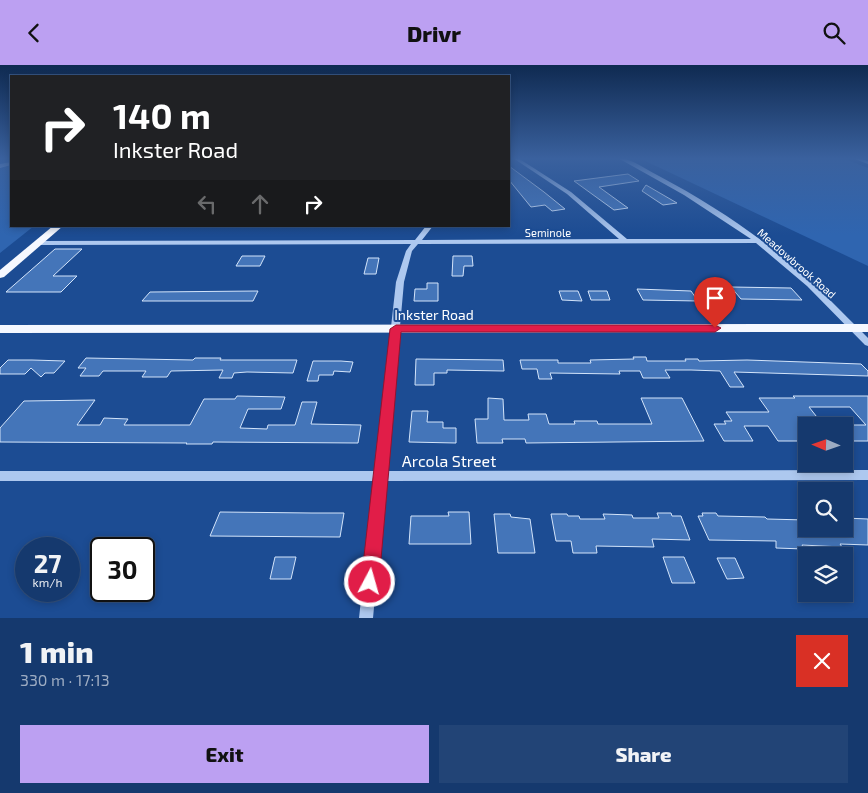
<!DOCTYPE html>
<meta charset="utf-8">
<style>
body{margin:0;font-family:"Exo 2",sans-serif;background:#224476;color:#f1f3f6;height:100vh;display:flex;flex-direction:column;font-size:19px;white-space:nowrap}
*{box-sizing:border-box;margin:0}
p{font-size:16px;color:#9dacc2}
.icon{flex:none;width:28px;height:28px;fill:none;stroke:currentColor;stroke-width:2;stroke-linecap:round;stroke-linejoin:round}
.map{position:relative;height:553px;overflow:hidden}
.sheet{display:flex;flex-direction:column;background:#15396e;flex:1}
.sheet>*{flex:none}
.top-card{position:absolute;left:10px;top:10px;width:500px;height:152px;border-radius:0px;box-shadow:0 2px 8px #0003,0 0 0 1px #345381;background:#202124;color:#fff;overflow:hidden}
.needle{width:32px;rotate:272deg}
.buttons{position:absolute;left:798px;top:352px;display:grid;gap:10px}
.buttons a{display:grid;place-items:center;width:55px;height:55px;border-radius:0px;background:#15396e;box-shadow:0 2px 8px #0003,0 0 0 1px #345381;font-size:25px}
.speed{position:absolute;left:15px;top:472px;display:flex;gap:10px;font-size:25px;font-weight:700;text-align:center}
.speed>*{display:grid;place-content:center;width:65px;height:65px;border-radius:50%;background:#15396e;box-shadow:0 2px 8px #0003,0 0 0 1px #345381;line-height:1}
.speed small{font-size:12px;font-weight:400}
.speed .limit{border:2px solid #111;border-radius:8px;background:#fff;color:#111}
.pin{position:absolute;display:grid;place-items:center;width:42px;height:42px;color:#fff;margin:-51px -21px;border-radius:50% 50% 50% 0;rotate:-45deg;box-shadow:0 0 5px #0007}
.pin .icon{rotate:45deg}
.me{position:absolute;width:55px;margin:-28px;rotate:6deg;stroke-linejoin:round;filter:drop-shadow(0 0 4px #0008)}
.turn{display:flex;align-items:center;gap:18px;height:105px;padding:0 20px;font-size:22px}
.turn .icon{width:65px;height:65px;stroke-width:2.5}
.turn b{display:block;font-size:35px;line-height:42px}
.lanes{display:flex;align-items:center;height:48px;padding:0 20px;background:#0003;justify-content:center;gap:25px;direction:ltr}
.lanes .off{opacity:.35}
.round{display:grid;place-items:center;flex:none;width:52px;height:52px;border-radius:0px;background:#224476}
.summary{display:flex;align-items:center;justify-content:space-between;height:85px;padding:0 20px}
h1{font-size:30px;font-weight:800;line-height:38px}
.action{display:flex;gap:10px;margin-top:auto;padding:10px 20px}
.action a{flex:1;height:58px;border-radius:0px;background:#bca0f2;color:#111;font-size:20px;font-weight:800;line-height:58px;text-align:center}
.action a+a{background:#224476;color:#f1f3f6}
header{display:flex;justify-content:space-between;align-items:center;height:65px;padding:0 20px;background:#bca0f2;color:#111;font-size:22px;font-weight:800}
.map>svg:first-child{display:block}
.green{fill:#2f65b0}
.building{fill:#4475b9;stroke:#d3e4fa}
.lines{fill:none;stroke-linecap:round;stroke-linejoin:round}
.minor{fill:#adc8ef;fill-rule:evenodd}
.major{fill:#f5f8ff;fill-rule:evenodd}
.route{fill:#e11d48;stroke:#92132f}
.labels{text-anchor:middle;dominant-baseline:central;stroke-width:4;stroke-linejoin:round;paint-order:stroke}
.far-street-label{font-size:11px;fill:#fff;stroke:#1c4c93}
.street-label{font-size:14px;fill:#fff;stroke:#1c4c93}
.near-street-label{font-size:16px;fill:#fff;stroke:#1c4c93}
</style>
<header><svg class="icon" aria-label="back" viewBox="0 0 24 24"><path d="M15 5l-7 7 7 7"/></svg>Drivr<svg class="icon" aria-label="search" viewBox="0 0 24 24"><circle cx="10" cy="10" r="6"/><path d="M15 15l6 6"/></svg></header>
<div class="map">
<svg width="868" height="553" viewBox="0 0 868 553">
<rect width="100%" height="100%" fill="#1c4c93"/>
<g class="green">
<path d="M0,93H11V161H34L0,188Z"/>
<path d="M639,93H843L868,103V201Z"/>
</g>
<g class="building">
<path d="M509,101L544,127L565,144L552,146L545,140L531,142L509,115Z"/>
<path d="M628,109L639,116L599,122L628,143L614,145L574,116Z"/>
<path d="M646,120L677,138L663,140L642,126Z"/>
<path d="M55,184H82L53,211H77L61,227H6Z"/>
<path d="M242,191H265L260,201H236Z"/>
<path d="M453,191H472L473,201H464L463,211H452Z"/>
<path d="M368,193H379L376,209H364Z"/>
<path d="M427,218H438V236H414L415,224H427Z"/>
<path d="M731,222L791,223L802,235L741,234Z"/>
<path d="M637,224L691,226L698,236L643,235Z"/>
<path d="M258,226L253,236H142L150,227Z"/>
<path d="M559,226H578L582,236L562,235Z"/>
<path d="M588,226H607L610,235H591Z"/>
<path d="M633,292H646L647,296H686L685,294H698L699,296L747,295L861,299L868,306V311L734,307L744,322H730L720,306L691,305H665L670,313H643L640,306H619L620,309L550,308L552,314H539L537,304H522L520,295H558V298H591L590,295L634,294Z"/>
<path d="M86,293L193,295L195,293H221L220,295H297L293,308L247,307L234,308L232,313H219L223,305L171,306L167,312H142L146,306H103L99,311H80L86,303H78Z"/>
<path d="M416,294L503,295L504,306L447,305V308H434V320H415Z"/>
<path d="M8,295H32L65,296L54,308H45L41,312L31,303L25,309H0V303Z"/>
<path d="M313,296H341L353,297L350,307L334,306L333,310H319L318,316H307Z"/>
<path d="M237,331L285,332L281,344H248L240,363L267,364L268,360H295L302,337H317L311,359L361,360L358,378L213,377L212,379H186L187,378L0,377V363L24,336L95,335L77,360H100L104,353L128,354L124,360H190L204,334H235Z"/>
<path d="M793,331H868V376H846L844,373V360H866L850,342H809L824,361H806V376H778L768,361H744L753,376H724L714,359H726L724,356H732L726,347H769L759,333H795Z"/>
<path d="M488,333L503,334L504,355H529L528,349H546L549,359H575L574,356H597L598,359H652L641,333H682L704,376L526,378L525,374H502L503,378H477L475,354H488Z"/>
<path d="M412,346H428L427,357H443V363H456V378L409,377Z"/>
<path d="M220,447L312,448H344L340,472L210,471Z"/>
<path d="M448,447H469L471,479H409L411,451H449Z"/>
<path d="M657,448H671L672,451H681L690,475L652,474L654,482L596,481L597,488H573L571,476H556L551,449H567L568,451H579L580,454H605L603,449L632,450L633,453H659Z"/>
<path d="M702,448H716L718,451L765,452L767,454L806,455V464H844V453L868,454V480L840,479L842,482L802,480L804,484L776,483V476L709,475L698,451H703Z"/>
<path d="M494,449H510L511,452L530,454L535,488H498Z"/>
<path d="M275,492H296L291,514H270Z"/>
<path d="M663,492H684L695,518H672Z"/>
<path d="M717,493H735L744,513L727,514Z"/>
</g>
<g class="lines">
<g class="minor">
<path d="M513,93H518L571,127L627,174H751L684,130L618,93C631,93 647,105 659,111C706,136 751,165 791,199C818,222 843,248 868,273V281L865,280L807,221L756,178L418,179L412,186L404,217L387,406L868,405V415L386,416L373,553H359L374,416H0V406H375L396,217L406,186L411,179L39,180L36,178L39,176L415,175L426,161H433L422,175L619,174L567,129Z"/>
<path d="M852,93H858L868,96V99Z"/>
<path d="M11,97V100L0,103V99Z"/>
</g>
<g class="major">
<path d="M53,161H63L4,212L0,213V205Z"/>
<path d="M868,259V267L0,268V260Z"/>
</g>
</g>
<linearGradient id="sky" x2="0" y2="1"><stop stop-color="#0f2a51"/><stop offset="0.55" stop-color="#3a619e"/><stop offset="1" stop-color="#3a619e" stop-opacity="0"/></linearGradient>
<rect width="868" height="170" fill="url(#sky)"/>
<path class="route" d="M396,260H715L721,263L715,267H401L379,517L376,524L370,526L364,524L361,517L390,264Z"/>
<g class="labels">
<g class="far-street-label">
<text x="548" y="167">Seminole</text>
<text transform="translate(797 198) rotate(41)">Meadowbrook Road</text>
</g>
<g class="street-label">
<text x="434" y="249">Inkster Road</text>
</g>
<g class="near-street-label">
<text x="449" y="395">Arcola Street</text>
</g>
</g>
</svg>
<div class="buttons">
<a><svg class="needle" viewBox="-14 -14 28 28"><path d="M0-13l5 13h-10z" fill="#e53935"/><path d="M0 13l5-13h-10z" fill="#9dacc2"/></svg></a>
<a><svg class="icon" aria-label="search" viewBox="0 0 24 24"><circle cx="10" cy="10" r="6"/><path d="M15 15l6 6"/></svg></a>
<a><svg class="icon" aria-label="layers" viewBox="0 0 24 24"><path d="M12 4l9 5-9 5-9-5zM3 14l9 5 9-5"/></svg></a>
</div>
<div class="speed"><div>27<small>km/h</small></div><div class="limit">30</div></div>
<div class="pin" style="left:715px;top:263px;background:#d93025"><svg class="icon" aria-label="arrive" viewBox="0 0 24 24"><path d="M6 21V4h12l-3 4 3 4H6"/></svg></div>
<svg class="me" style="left:370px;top:517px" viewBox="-20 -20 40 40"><circle r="17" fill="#e11d48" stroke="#fff" stroke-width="3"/><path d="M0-11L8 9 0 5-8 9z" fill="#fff"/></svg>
<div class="top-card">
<div class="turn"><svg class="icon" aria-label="right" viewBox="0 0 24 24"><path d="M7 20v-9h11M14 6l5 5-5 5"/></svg><div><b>140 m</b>Inkster Road</div></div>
<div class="lanes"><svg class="icon off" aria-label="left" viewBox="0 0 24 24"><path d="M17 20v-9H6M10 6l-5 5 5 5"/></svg><svg class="icon off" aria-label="ahead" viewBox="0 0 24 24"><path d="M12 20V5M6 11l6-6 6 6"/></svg><svg class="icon" aria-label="right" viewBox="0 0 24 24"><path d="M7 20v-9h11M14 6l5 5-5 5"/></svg></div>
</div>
</div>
<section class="sheet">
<div class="summary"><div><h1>1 min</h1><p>330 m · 17:13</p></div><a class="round" style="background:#d93025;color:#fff"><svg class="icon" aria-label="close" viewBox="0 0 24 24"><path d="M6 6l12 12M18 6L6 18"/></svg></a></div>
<div class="action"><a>Exit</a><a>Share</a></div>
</section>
